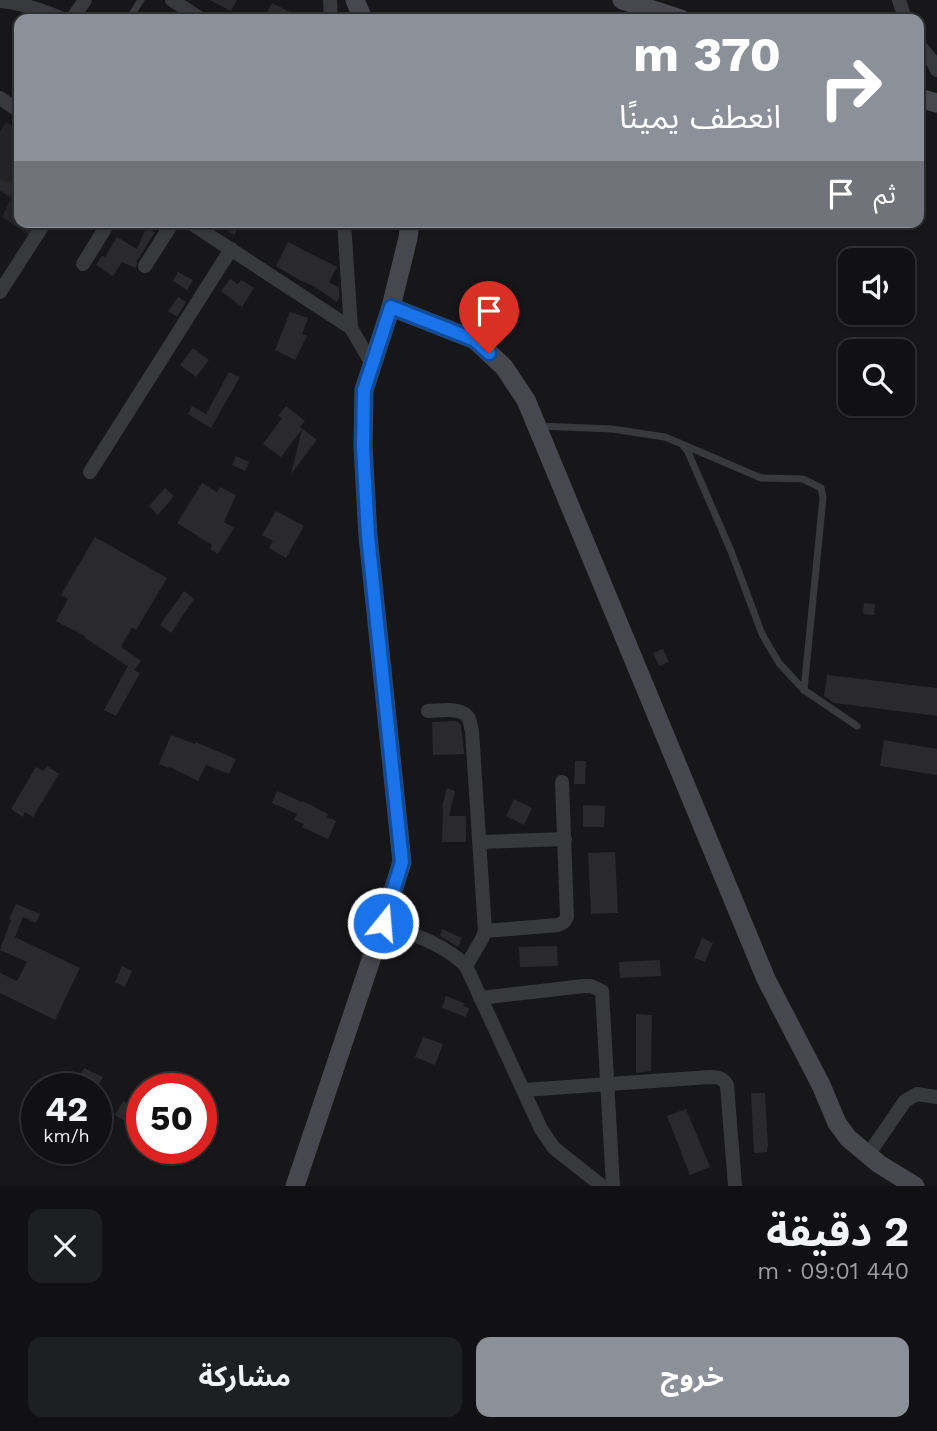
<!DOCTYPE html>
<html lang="ar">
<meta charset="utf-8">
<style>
body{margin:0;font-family:"Work Sans","Noto Sans Arabic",sans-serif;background:#1e1f21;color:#f1f3f6;direction:rtl;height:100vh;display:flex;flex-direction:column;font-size:26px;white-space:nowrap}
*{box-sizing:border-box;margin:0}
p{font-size:23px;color:#9c9da0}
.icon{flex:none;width:38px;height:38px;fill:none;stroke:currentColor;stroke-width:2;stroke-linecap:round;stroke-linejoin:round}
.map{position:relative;height:1186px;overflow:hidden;direction:ltr}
.drawer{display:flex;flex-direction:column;background:#111113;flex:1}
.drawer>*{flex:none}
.banner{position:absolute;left:14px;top:14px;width:910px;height:214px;border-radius:14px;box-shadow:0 2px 5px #0004,0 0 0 2px #303133;direction:rtl;background:#8c9099;color:#fff;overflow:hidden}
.controls{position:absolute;left:838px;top:248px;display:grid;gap:14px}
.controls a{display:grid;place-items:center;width:77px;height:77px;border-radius:14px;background:#111113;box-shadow:0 2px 5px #0004,0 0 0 2px #303133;font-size:35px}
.speed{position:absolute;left:21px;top:1073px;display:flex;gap:14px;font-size:35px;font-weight:700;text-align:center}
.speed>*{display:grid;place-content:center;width:91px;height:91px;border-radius:50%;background:#111113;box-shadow:0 2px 5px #0004,0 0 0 2px #303133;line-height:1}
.speed small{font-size:18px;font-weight:400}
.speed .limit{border:10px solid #d22;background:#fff;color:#111}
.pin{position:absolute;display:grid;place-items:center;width:60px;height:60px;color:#fff;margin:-72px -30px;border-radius:50% 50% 50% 0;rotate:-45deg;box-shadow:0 0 7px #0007}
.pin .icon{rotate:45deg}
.me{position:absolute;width:77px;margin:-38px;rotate:17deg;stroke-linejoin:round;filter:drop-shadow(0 0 5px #0008)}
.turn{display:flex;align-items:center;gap:24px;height:147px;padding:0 28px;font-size:32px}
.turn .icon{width:91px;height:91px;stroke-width:2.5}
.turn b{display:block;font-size:49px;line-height:60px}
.then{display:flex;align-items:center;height:66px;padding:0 28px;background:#0003;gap:14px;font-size:26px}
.round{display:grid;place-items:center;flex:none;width:74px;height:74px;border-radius:14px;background:#1e1f21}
.summary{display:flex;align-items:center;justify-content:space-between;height:119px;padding:0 28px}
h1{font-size:42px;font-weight:700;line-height:52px}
.primary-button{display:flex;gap:14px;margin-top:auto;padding:14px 28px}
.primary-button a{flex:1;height:80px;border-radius:14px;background:#8c9099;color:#fff;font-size:28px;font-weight:700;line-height:80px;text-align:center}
.primary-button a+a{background:#1e1f21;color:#f1f3f6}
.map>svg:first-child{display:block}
.built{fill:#232326}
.building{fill:#2a2a2d}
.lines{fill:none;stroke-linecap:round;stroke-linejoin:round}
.service{stroke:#38393d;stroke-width:7}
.minor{stroke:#38393d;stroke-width:14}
.secondary{stroke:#47484d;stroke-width:19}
.route-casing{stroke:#114b97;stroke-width:18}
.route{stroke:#1a73e8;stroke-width:12}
</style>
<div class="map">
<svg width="937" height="1186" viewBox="0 0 937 1186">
<rect width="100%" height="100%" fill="#171719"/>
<path class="built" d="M6,122L19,130V222H40L31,237L2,217L11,198L0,191V132Z"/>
<g class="building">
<path d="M210,0H237L231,11Z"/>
<path d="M272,3L304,19H264Z"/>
<path d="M0,179L19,187V198L0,190Z"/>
<path d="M214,222H242L234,235Z"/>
<path d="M146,228L155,232L137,261L136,268L122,262L113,276L96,265L102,256L105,257L117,237L137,249Z"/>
<path d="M288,242L337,267L329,282L339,288V298L337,302L312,285L301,281L276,266Z"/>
<path d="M178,272L193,280L187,290L173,281Z"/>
<path d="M230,279L238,284L241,280L254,288L242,307L221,291Z"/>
<path d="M178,297L186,302L177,317L168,311Z"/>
<path d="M290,312L308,318L302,334L307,336L295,360L275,350Z"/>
<path d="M193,348L209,360L196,377L180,365Z"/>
<path d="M229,372L240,377L211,428L188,414L192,406L206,414Z"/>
<path d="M286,406L305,421L300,427L317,440L291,474L302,429L281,457L263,444L282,418L278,416Z"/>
<path d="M236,456L249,462L245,471L232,465Z"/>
<path d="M202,483L217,492L220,487L236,495L224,522L234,528L218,554L210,549L212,545L177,523Z"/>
<path d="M165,488L174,496L158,515L149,506Z"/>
<path d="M276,511L304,526L286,558L269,548L273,541L262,535Z"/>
<path d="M95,537L167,578L136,630L132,627L121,647L141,661L134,670L140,673L116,716L104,710L128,666L129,667L84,637L85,636L56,621L68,599L61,595Z"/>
<path d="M184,591L194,599L171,633L160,625Z"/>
<path d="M864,603L875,604L874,615L863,614Z"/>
<path d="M663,649L669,662L659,666L653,653Z"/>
<path d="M827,675L937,688V716L834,703L824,696Z"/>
<path d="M457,721L461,725L464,754L433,755L432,722Z"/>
<path d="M171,735L195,744V742L236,759L229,774L206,765L198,781L170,767L169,768L159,764Z"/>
<path d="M884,740L937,749V775L880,766Z"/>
<path d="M575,761H586L585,784H574Z"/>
<path d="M47,766L59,774L33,817L25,812L23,817L11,809L36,767L44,771Z"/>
<path d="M447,788L455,791L449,816H466V842H442L443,807H442Z"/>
<path d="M277,791L302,802L303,801L328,814L327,817L336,821L328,839L302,827L304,824L294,820L297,814L272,803Z"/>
<path d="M514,799L532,808L524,825L506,816Z"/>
<path d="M583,805L605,806L604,827H583Z"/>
<path d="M615,852L618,913L591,914L588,853Z"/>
<path d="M16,904L40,914L36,923L23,917L15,937L80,968L55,1020L0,993V973L17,981L27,962L0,950L11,920L9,919Z"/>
<path d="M442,929L462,938L458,947L440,936Z"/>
<path d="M702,938L713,943L705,962L694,958Z"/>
<path d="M557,946L558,966L520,967L519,947Z"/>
<path d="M660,960L661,976L620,978L619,962Z"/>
<path d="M122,966L132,971L125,987L115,982Z"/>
<path d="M446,996L464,1003L463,1006L469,1008L466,1017L442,1008Z"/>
<path d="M636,1014L652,1015L651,1071L636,1073Z"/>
<path d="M423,1037L443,1044L435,1065L415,1057Z"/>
<path d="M84,1068L103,1077L97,1088H74Z"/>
<path d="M751,1093H765L768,1147H767V1152L754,1153Z"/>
<path d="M123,1101L137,1109L129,1123L115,1115Z"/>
<path d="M686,1109L710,1167L690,1175L667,1116Z"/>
</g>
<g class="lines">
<g class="service">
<path d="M129,19L141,0"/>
<path d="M539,426L612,429L665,437L682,444L688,452L731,551L762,634L779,663L804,690L857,726"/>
<path d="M684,445L761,478L803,479L821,488L823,498L804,690"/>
</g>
<g class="minor">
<path d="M172,0L201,19"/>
<path d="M330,0L331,19"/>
<path d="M899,0L905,19"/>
<path d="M0,1C22,3 42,10 63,19"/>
<path d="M72,19L85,0"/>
<path d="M919,45L933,62L937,70"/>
<path d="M0,98L19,111"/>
<path d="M189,222L351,328"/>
<path d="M344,222L351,328L372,364"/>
<path d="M83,264L109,222"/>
<path d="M145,266L173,222"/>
<path d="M0,292L45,222"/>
<path d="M90,472L231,249"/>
<path d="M428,711C440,711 463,706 469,719C470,720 471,729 472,731L485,931L482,939L466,966"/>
<path d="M480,842L565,839"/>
<path d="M383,923C412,934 444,944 466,966L541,1129L554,1148L602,1186"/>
<path d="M485,931L558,925L564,922L567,917L562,782"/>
<path d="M480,998L584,986H591L602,991L613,1186"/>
<path d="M524,1090L710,1077C718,1077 723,1078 727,1085L735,1186"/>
<path d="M868,1155L905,1101L917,1094L937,1097"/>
</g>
<g class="secondary">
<path d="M355,0L363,19"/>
<path d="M622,0L681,19"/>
<path d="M919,98L937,103"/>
<path d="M391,307L475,340L504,367L526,400L766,979L821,1085L837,1123L848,1138L879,1164L915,1186"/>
<path d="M295,1186L378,939L402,862L368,536L363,446L364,390L391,307L408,238L410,222"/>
</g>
</g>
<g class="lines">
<g class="route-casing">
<path id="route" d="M383,923L402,862L368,536L363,446L364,390L391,307L475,340L489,353"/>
</g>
<use href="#route" class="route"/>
</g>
</svg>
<div class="controls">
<a><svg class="icon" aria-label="sound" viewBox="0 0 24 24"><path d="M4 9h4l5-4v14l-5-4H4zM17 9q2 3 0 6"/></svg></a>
<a><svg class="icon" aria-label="search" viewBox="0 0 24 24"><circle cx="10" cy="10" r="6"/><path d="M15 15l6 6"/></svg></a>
</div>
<div class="speed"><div>42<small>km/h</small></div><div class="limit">50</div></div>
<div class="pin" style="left:489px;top:353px;background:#d93025"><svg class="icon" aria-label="arrive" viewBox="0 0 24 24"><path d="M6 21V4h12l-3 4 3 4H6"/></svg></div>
<svg class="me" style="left:383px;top:923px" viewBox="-20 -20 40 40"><circle r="17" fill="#1a73e8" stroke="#fff" stroke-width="3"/><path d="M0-11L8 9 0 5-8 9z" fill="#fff"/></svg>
<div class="banner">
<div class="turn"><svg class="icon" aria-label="right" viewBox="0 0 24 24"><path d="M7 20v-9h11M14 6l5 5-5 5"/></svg><div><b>370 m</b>انعطف يمينًا</div></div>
<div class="then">ثم<svg class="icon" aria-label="arrive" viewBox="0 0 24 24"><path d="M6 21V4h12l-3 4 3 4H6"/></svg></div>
</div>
</div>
<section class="drawer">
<div class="summary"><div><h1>2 دقيقة</h1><p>440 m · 09:01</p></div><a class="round"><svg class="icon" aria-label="close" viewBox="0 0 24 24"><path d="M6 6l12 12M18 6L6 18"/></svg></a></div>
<div class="primary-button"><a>خروج</a><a>مشاركة</a></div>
</section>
